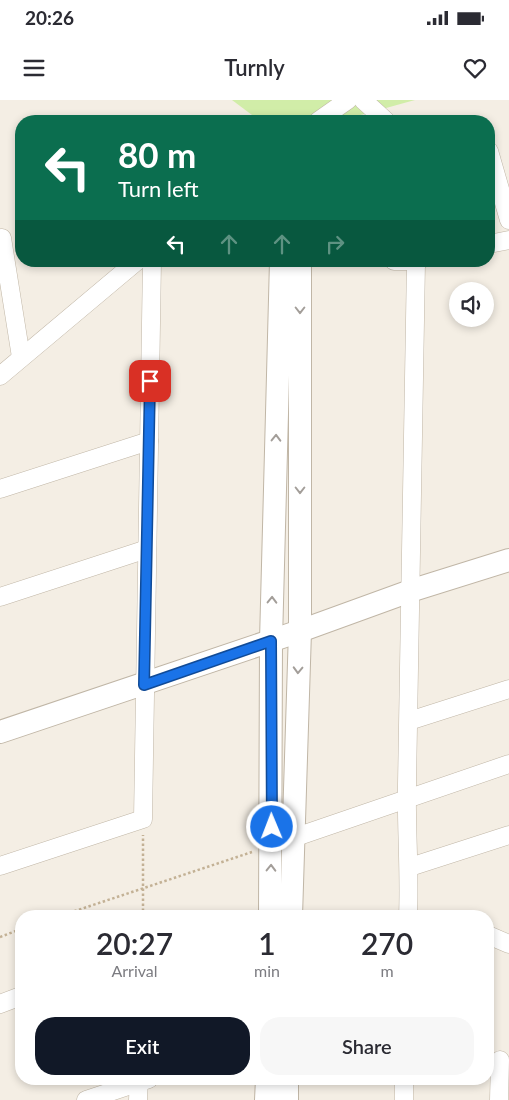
<!DOCTYPE html>
<style>
body{margin:0;font-family:Lato,sans-serif;background:#f7f7f7;color:#2b2b33;height:100vh;display:flex;flex-direction:column;font-size:19px;white-space:nowrap}
*{box-sizing:border-box;margin:0}
p{font-size:16px;color:#7c7c81}
.icon{flex:none;width:28px;height:28px;fill:none;stroke:currentColor;stroke-width:2;stroke-linecap:round;stroke-linejoin:round}
.map{position:relative;flex:1;overflow:hidden}
.panel{position:absolute;left:15px;top:810px;width:479px;height:175px;display:flex;flex-direction:column;background:#fff;border-radius:20px;box-shadow:0 2px 8px #0003}
.panel>*{flex:none}
.banner{position:absolute;left:15px;top:15px;width:480px;height:152px;border-radius:20px;box-shadow:0 2px 8px #0003;background:#0b6e4f;color:#fff;overflow:hidden}
.controls{position:absolute;left:449px;top:182px;display:grid;gap:10px}
.controls a{display:grid;place-items:center;width:45px;height:45px;border-radius:50%;background:#fff;box-shadow:0 2px 8px #0003;font-size:25px}
.pin{position:absolute;display:grid;place-items:center;width:42px;height:42px;color:#fff;margin:-21px;border-radius:10px;box-shadow:0 2px 8px #0006}
.me{position:absolute;width:55px;margin:-28px;rotate:359deg;stroke-linejoin:round;filter:drop-shadow(0 0 4px #0008)}
.turn{display:flex;align-items:center;gap:18px;height:105px;padding:0 20px;font-size:22px}
.turn .icon{width:65px;height:65px;stroke-width:2.5}
.turn b{display:block;font-size:35px;line-height:42px}
.lanes{display:flex;align-items:center;height:48px;padding:0 20px;background:#0003;justify-content:center;gap:25px;direction:ltr}
.lanes .off{opacity:.35}
.eta{display:flex;justify-content:space-evenly;align-items:center;height:85px;text-align:center}
.eta b{font-size:30px;font-weight:600;line-height:35px}
.action{display:flex;gap:10px;margin-top:auto;padding:10px 20px}
.action a{flex:1;height:58px;border-radius:20px;background:#111827;color:#fff;font-size:20px;font-weight:600;line-height:58px;text-align:center}
.action a+a{background:#f7f7f7;color:#2b2b33}
.status{display:flex;justify-content:space-between;align-items:center;height:35px;padding:0 25px;background:#fff;direction:ltr}
.status svg{height:14px;fill:currentColor}
header{display:flex;justify-content:space-between;align-items:center;height:65px;padding:0 20px;background:#fff;font-size:22px;font-weight:600}
.map>svg:first-child{display:block}
.green{fill:#d1eda8}
.lines{fill:none;stroke-linecap:round;stroke-linejoin:round}
.minor-casing{stroke:#c0b6a6;stroke-width:19}
.tertiary-casing{stroke:#c0b6a6;stroke-width:24}
.path{stroke:#c3b195;stroke-width:2.5;stroke-dasharray:2.5 2.5;stroke-linecap:butt}
.minor{stroke:#fff;stroke-width:18}
.tertiary{stroke:#fff;stroke-width:22}
.oneway{stroke:#a39e99}
.route-casing{stroke:#114b97;stroke-width:12}
.route{stroke:#1a73e8;stroke-width:9}
</style>
<div class="status"><b>20:26</b><svg viewBox="0 0 49 12"><path d="M0 12V9h3v3zM5 12V6h3v6zM10 12V3h3v9zM15 12V0h3v12zM26 1h20v11H26zM47 4h2v5h-2z"/></svg></div>
<header><svg class="icon" aria-label="menu" viewBox="0 0 24 24"><path d="M4 6h16M4 12h16M4 18h16"/></svg>Turnly<svg class="icon" aria-label="heart" viewBox="0 0 24 24"><path d="M12 20l-8-8c-3-5 5-10 8-4 3-6 11-1 8 4z"/></svg></header>
<div class="map">
<svg width="509" height="1000" viewBox="0 0 509 1000">
<rect width="100%" height="100%" fill="#f4eee4"/>
<path class="green" d="M232,0H415L339,21H260Z"/>
<g class="lines">
<g class="minor-casing">
<g id="minor">
<path d="M363,0L386,21"/>
<path d="M318,21L348,0"/>
<path d="M489,51L509,120"/>
<path d="M2,138L21,257"/>
<path d="M489,144L509,140"/>
<path d="M394,161H419"/>
<path d="M0,276L137,161"/>
<path d="M0,389L149,341"/>
<path d="M0,497L147,449"/>
<path d="M409,621L509,589"/>
<path d="M293,738L509,664"/>
<path d="M0,766L143,719L152,161"/>
<path d="M410,767L509,735"/>
<path d="M408,816C410,772 406,729 407,684C411,510 414,336 416,162"/>
<path d="M488,835L509,844"/>
<path d="M0,904L21,896"/>
<path d="M86,1000L149,979"/>
<path d="M138,1000L139,979"/>
<path d="M404,1000V979"/>
<path d="M499,1000L500,960"/>
</g>
</g>
<g class="tertiary-casing">
<g id="tertiary">
<path d="M0,632L300,531L413,490L509,460"/>
<path d="M270,816L271,541L281,161"/>
<path d="M291,816L300,531V161"/>
<path d="M266,1000L267,979"/>
<path d="M287,1000V979"/>
</g>
</g>
<g class="path">
<path d="M60,816L252,752"/>
<path d="M143,816V735"/>
<path d="M0,837L21,829"/>
</g>
<use href="#minor" class="minor"/>
<use href="#tertiary" class="tertiary"/>
</g>
<defs><path id="oneway-chevron" d="M-2-3.5L2.5 0L-2 3.5" fill="none" stroke-width="1.6" stroke-linecap="round" stroke-linejoin="round" transform="scale(1.25)"/></defs>
<g class="oneway">
<use href="#oneway-chevron" transform="translate(300 210) rotate(90)"/>
<use href="#oneway-chevron" transform="translate(276 338) rotate(-89)"/>
<use href="#oneway-chevron" transform="translate(300 390) rotate(90)"/>
<use href="#oneway-chevron" transform="translate(272 500) rotate(-89)"/>
<use href="#oneway-chevron" transform="translate(298 570) rotate(92)"/>
<use href="#oneway-chevron" transform="translate(271 768) rotate(-89)"/>
</g>
<g class="lines">
<g class="route-casing">
<path id="route" d="M150,281L144,585L271,541L272,727"/>
</g>
<use href="#route" class="route"/>
</g>
</svg>
<div class="controls">
<a><svg class="icon" aria-label="sound" viewBox="0 0 24 24"><path d="M4 9h4l5-4v14l-5-4H4zM17 9q2 3 0 6"/></svg></a>
</div>
<div class="pin" style="left:150px;top:281px;background:#d93025"><svg class="icon" aria-label="arrive" viewBox="0 0 24 24"><path d="M6 21V4h12l-3 4 3 4H6"/></svg></div>
<svg class="me" style="left:272px;top:727px" viewBox="-20 -20 40 40"><circle r="17" fill="#1a73e8" stroke="#fff" stroke-width="3"/><path d="M0-11L8 9 0 5-8 9z" fill="#fff"/></svg>
<div class="banner">
<div class="turn"><svg class="icon" aria-label="left" viewBox="0 0 24 24"><path d="M17 20v-9H6M10 6l-5 5 5 5"/></svg><div><b>80 m</b>Turn left</div></div>
<div class="lanes"><svg class="icon" aria-label="left" viewBox="0 0 24 24"><path d="M17 20v-9H6M10 6l-5 5 5 5"/></svg><svg class="icon off" aria-label="ahead" viewBox="0 0 24 24"><path d="M12 20V5M6 11l6-6 6 6"/></svg><svg class="icon off" aria-label="ahead" viewBox="0 0 24 24"><path d="M12 20V5M6 11l6-6 6 6"/></svg><svg class="icon off" aria-label="right" viewBox="0 0 24 24"><path d="M7 20v-9h11M14 6l5 5-5 5"/></svg></div>
</div>
<section class="panel">
<div class="eta">
<div><b>20:27</b><p>Arrival</p></div>
<div><b>1</b><p>min</p></div>
<div><b>270</b><p>m</p></div>
</div>
<div class="action"><a>Exit</a><a>Share</a></div>
</section>
</div>
